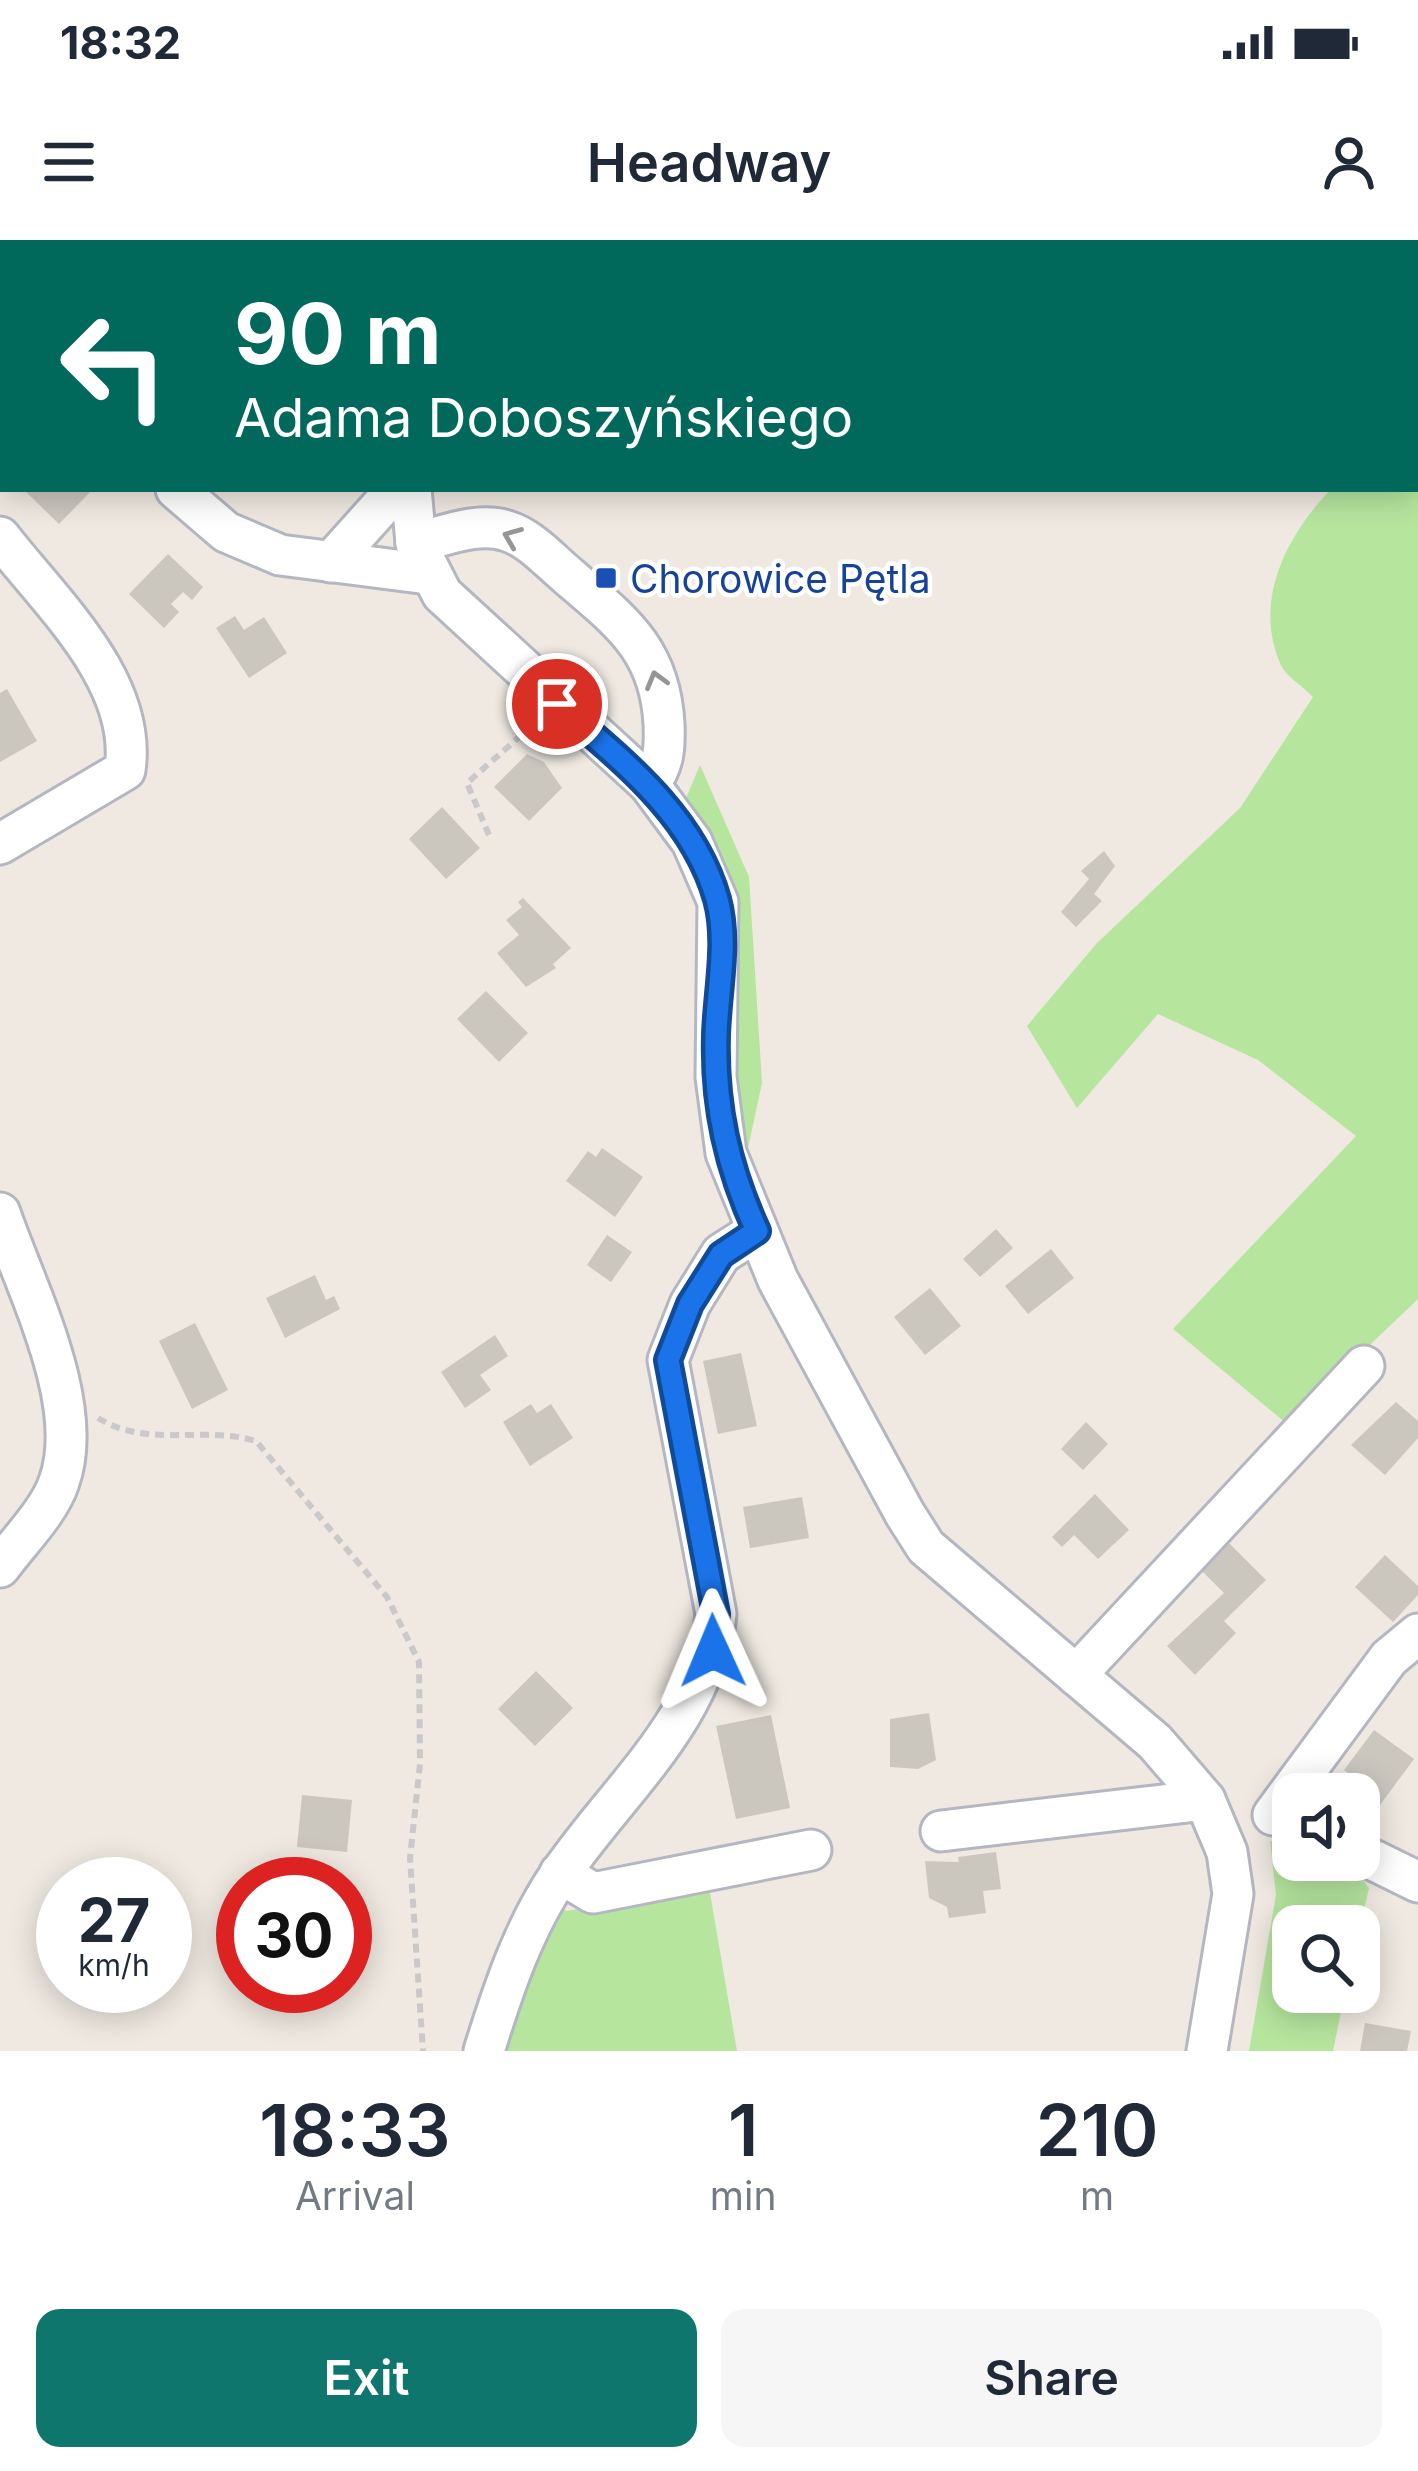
<!DOCTYPE html>
<meta charset="utf-8">
<style>
body{margin:0;font-family:Inter,sans-serif;background:#f6f6f7;color:#1f2937;height:100vh;display:flex;flex-direction:column;font-size:45px;white-space:nowrap}
*{box-sizing:border-box;margin:0}
p{font-size:39px;color:#747a83}
.icon{flex:none;width:66px;height:66px;fill:none;stroke:currentColor;stroke-width:2;stroke-linecap:round;stroke-linejoin:round}
.map{position:relative;height:1811px;overflow:hidden}
.details{display:flex;flex-direction:column;background:#fff;flex:1}
.details>*{flex:none}
.banner{position:absolute;left:0px;top:0px;width:1419px;height:252px;box-shadow:0 6px 30px #0003;background:#00695c;color:#fff;overflow:hidden}
.controls{position:absolute;left:1272px;top:1533px;display:grid;gap:24px}
.controls a{display:grid;place-items:center;width:108px;height:108px;border-radius:24px;background:#fff;box-shadow:0 6px 30px #0003;font-size:60px}
.speed{position:absolute;left:36px;top:1617px;display:flex;gap:24px;font-size:60px;font-weight:700;text-align:center}
.speed>*{display:grid;place-content:center;width:156px;height:156px;border-radius:50%;background:#fff;box-shadow:0 6px 30px #0003;line-height:1}
.speed small{font-size:30px;font-weight:400}
.speed .limit{border:18px solid #d22;background:#fff;color:#111}
.pin{position:absolute;display:grid;place-items:center;width:102px;height:102px;color:#fff;margin:-51px;border:6px solid #fff;border-radius:50%;box-shadow:0 3px 12px #0007}
.me{position:absolute;width:132px;margin:-66px;rotate:359deg;stroke-linejoin:round;filter:drop-shadow(0 0 9px #0008)}
.turn{display:flex;align-items:center;gap:42px;height:252px;padding:0 36px;font-size:54px}
.turn .icon{width:156px;height:156px;stroke-width:2.5}
.turn b{display:block;font-size:84px;line-height:102px}
.eta{display:flex;justify-content:space-evenly;align-items:center;height:204px;text-align:center}
.eta b{font-size:72px;font-weight:600;line-height:84px}
.action{display:flex;gap:24px;margin-top:auto;padding:24px 36px}
.action a{flex:1;height:138px;border-radius:24px;background:#0f766e;color:#fff;font-size:48px;font-weight:600;line-height:138px;text-align:center}
.action a+a{background:#f6f6f7;color:#1f2937}
.status{display:flex;justify-content:space-between;align-items:center;height:84px;padding:0 60px;background:#fff;direction:ltr}
.status svg{height:33px;fill:currentColor}
header{display:flex;justify-content:space-between;align-items:center;height:156px;padding:0 36px;background:#fff;font-size:54px;font-weight:600}
.map>svg:first-child{display:block}
.green{fill:#b6e59e}
.building{fill:#cbc7bf}
.lines{fill:none;stroke-linecap:round;stroke-linejoin:round}
.minor-casing{stroke:#b4b7c1;stroke-width:45}
.path{stroke:#c9c9c9;stroke-width:6;stroke-dasharray:9 6;stroke-linecap:butt}
.minor{stroke:#fff;stroke-width:39}
.oneway{stroke:#969696}
.route-casing{stroke:#114b97;stroke-width:30}
.route{stroke:#1a73e8;stroke-width:21}
.transit-dot{fill:#1a4fb4;stroke:#fff;stroke-width:4.5}
.labels{text-anchor:middle;dominant-baseline:central;stroke-width:9;stroke-linejoin:round;paint-order:stroke}
.transit-label{font-size:39px;fill:#164399;stroke:#fff;text-anchor:start}
</style>
<div class="status"><b>18:32</b><svg viewBox="0 0 49 12"><path d="M0 12V9h3v3zM5 12V6h3v6zM10 12V3h3v9zM15 12V0h3v12zM26 1h20v11H26zM47 4h2v5h-2z"/></svg></div>
<header><svg class="icon" aria-label="menu" viewBox="0 0 24 24"><path d="M4 6h16M4 12h16M4 18h16"/></svg>Headway<svg class="icon" aria-label="person" viewBox="0 0 24 24"><circle cx="12" cy="8" r="4"/><path d="M4 21q1-7 8-7t8 7"/></svg></header>
<div class="map">
<svg width="1418" height="1811" viewBox="0 0 1418 1811">
<rect width="100%" height="100%" fill="#efe9e1"/>
<g class="green">
<path d="M1418,159V1059L1287,1184L1173,1089L1356,896L1258,820L1158,774L1077,868L1027,786L1097,703L1240,568L1313,457C1303,446 1285,436 1280,423C1253,360 1287,295 1331,249H1416Z"/>
<path d="M700,525L749,637L762,843L748,908L734,886L684,563Z"/>
<path d="M1270,1601L1293,1605V1620C1321,1620 1352,1623 1369,1648L1359,1692V1686H1293V1752H1345L1333,1811H1249L1276,1655Z"/>
<path d="M709,1647L737,1811H495L558,1665L566,1671Z"/>
</g>
<g class="building">
<path d="M23,249H93L59,284Z"/>
<path d="M168,314L203,347L192,360L183,352L171,364L179,372L164,388L129,354Z"/>
<path d="M235,376L244,390L264,377L287,413L249,438L216,388Z"/>
<path d="M7,449L37,501L0,522V453Z"/>
<path d="M527,514L544,522L562,548L529,581L494,547Z"/>
<path d="M442,567L480,608L446,639L409,599Z"/>
<path d="M1104,611L1115,626L1094,654L1102,661L1076,687L1061,672L1089,639L1081,631Z"/>
<path d="M523,658L571,708L553,724L556,728L526,747L497,713L519,695L506,680L522,667L518,662Z"/>
<path d="M486,751L528,793L499,822L457,779Z"/>
<path d="M602,908L643,937L615,977L566,941L588,911L596,917Z"/>
<path d="M996,989L1013,1008L980,1037L963,1019Z"/>
<path d="M607,995L632,1012L611,1042L587,1025Z"/>
<path d="M1051,1009L1074,1038L1028,1074L1005,1046Z"/>
<path d="M315,1035L326,1060L334,1056L340,1069L285,1098L266,1058Z"/>
<path d="M930,1048L961,1086L925,1115L894,1077Z"/>
<path d="M195,1083L228,1150L192,1169L159,1101Z"/>
<path d="M495,1095L508,1116L480,1135L491,1150L465,1168L441,1132Z"/>
<path d="M741,1113L757,1186L718,1194L703,1121Z"/>
<path d="M1396,1162L1418,1181V1198L1385,1235L1351,1205Z"/>
<path d="M531,1164L537,1173L551,1164L573,1198L530,1226L503,1182Z"/>
<path d="M1086,1182L1108,1204L1083,1230L1061,1209Z"/>
<path d="M1095,1254L1129,1290L1098,1319L1074,1295L1062,1307L1052,1297Z"/>
<path d="M802,1257L809,1298L750,1308L743,1267Z"/>
<path d="M1226,1300L1266,1340L1224,1381L1236,1393L1195,1435L1167,1406L1224,1353L1198,1327Z"/>
<path d="M1385,1315L1418,1346V1355L1393,1382L1355,1347Z"/>
<path d="M536,1431L573,1468L535,1506L498,1469Z"/>
<path d="M929,1473L936,1520L918,1529L890,1527V1479Z"/>
<path d="M771,1475L790,1568L736,1579L716,1486Z"/>
<path d="M1374,1490L1414,1519L1380,1565L1366,1555L1370,1549L1344,1530Z"/>
<path d="M302,1555L352,1560L347,1612L297,1607Z"/>
<path d="M996,1612L1001,1649L983,1651L986,1673L949,1678L947,1667L929,1658L925,1621L959,1622L958,1617Z"/>
<path d="M1365,1783L1411,1791L1407,1811H1360Z"/>
</g>
<g class="lines">
<g class="minor-casing">
<g id="minor">
<path d="M277,0L279,3"/>
<path d="M474,3L475,0"/>
<path d="M0,95L3,97"/>
<path d="M176,249L226,292L280,315L428,334"/>
<path d="M411,249L416,303L442,354L649,544L692,602L718,662L716,837L726,913L778,1040L905,1274L926,1307L1155,1502L1205,1560L1227,1612L1233,1654L1207,1811"/>
<path d="M0,297C51,363 138,441 125,530L0,604"/>
<path d="M416,303C443,296 479,281 507,291C530,298 549,320 567,335C620,381 660,408 664,484C665,508 664,526 649,544"/>
<path d="M331,322L393,253L411,250"/>
<path d="M0,973C26,1049 87,1164 59,1242C49,1272 19,1301 0,1327"/>
<path d="M1076,1435L1364,1126"/>
<path d="M1273,1575L1389,1418L1418,1394"/>
<path d="M941,1591L1205,1560"/>
<path d="M1359,1613L1418,1642"/>
<path d="M560,1633L593,1653L811,1610"/>
<path d="M484,1811C503,1750 524,1686 561,1633C617,1551 706,1478 716,1374L668,1120L690,1064L721,1014L757,991"/>
</g>
</g>
<g class="path">
<path d="M489,595L467,543L534,484"/>
<path d="M98,1178C149,1209 202,1185 256,1201L387,1357L419,1422L420,1524L410,1618L423,1811"/>
</g>
<use href="#minor" class="minor"/>
</g>
<defs><path id="oneway-chevron" d="M-2-3.5L2.5 0L-2 3.5" fill="none" stroke-width="1.6" stroke-linecap="round" stroke-linejoin="round" transform="scale(3)"/></defs>
<g class="oneway">
<use href="#oneway-chevron" transform="translate(512 297) rotate(-158)"/>
<use href="#oneway-chevron" transform="translate(656 440) rotate(-106)"/>
</g>
<g class="lines">
<g class="route-casing">
<path id="route" d="M557,464C620,519 693,574 717,659C729,702 717,752 716,796C714,866 728,928 757,991L721,1015L690,1064L668,1120L716,1374L713,1411"/>
</g>
<use href="#route" class="route"/>
</g>
<rect class="transit-dot" x="594" y="326" width="24" height="24" rx="6"/>
<g class="labels">
<g class="transit-label">
<text x="630" y="338">Chorowice Pętla</text>
</g>
</g>
</svg>
<div class="controls">
<a><svg class="icon" aria-label="sound" viewBox="0 0 24 24"><path d="M4 9h4l5-4v14l-5-4H4zM17 9q2 3 0 6"/></svg></a>
<a><svg class="icon" aria-label="search" viewBox="0 0 24 24"><circle cx="10" cy="10" r="6"/><path d="M15 15l6 6"/></svg></a>
</div>
<div class="speed"><div>27<small>km/h</small></div><div class="limit">30</div></div>
<div class="pin" style="left:557px;top:464px;background:#d93025"><svg class="icon" aria-label="arrive" viewBox="0 0 24 24"><path d="M6 21V4h12l-3 4 3 4H6"/></svg></div>
<svg class="me" style="left:713px;top:1411px" viewBox="-20 -20 40 40"><path d="M0-17L14 15 0 8-14 15z" fill="#1a73e8" stroke="#fff" stroke-width="4"/></svg>
<div class="banner">
<div class="turn"><svg class="icon" aria-label="left" viewBox="0 0 24 24"><path d="M17 20v-9H6M10 6l-5 5 5 5"/></svg><div><b>90 m</b>Adama Doboszyńskiego</div></div>
</div>
</div>
<section class="details">
<div class="eta">
<div><b>18:33</b><p>Arrival</p></div>
<div><b>1</b><p>min</p></div>
<div><b>210</b><p>m</p></div>
</div>
<div class="action"><a>Exit</a><a>Share</a></div>
</section>
